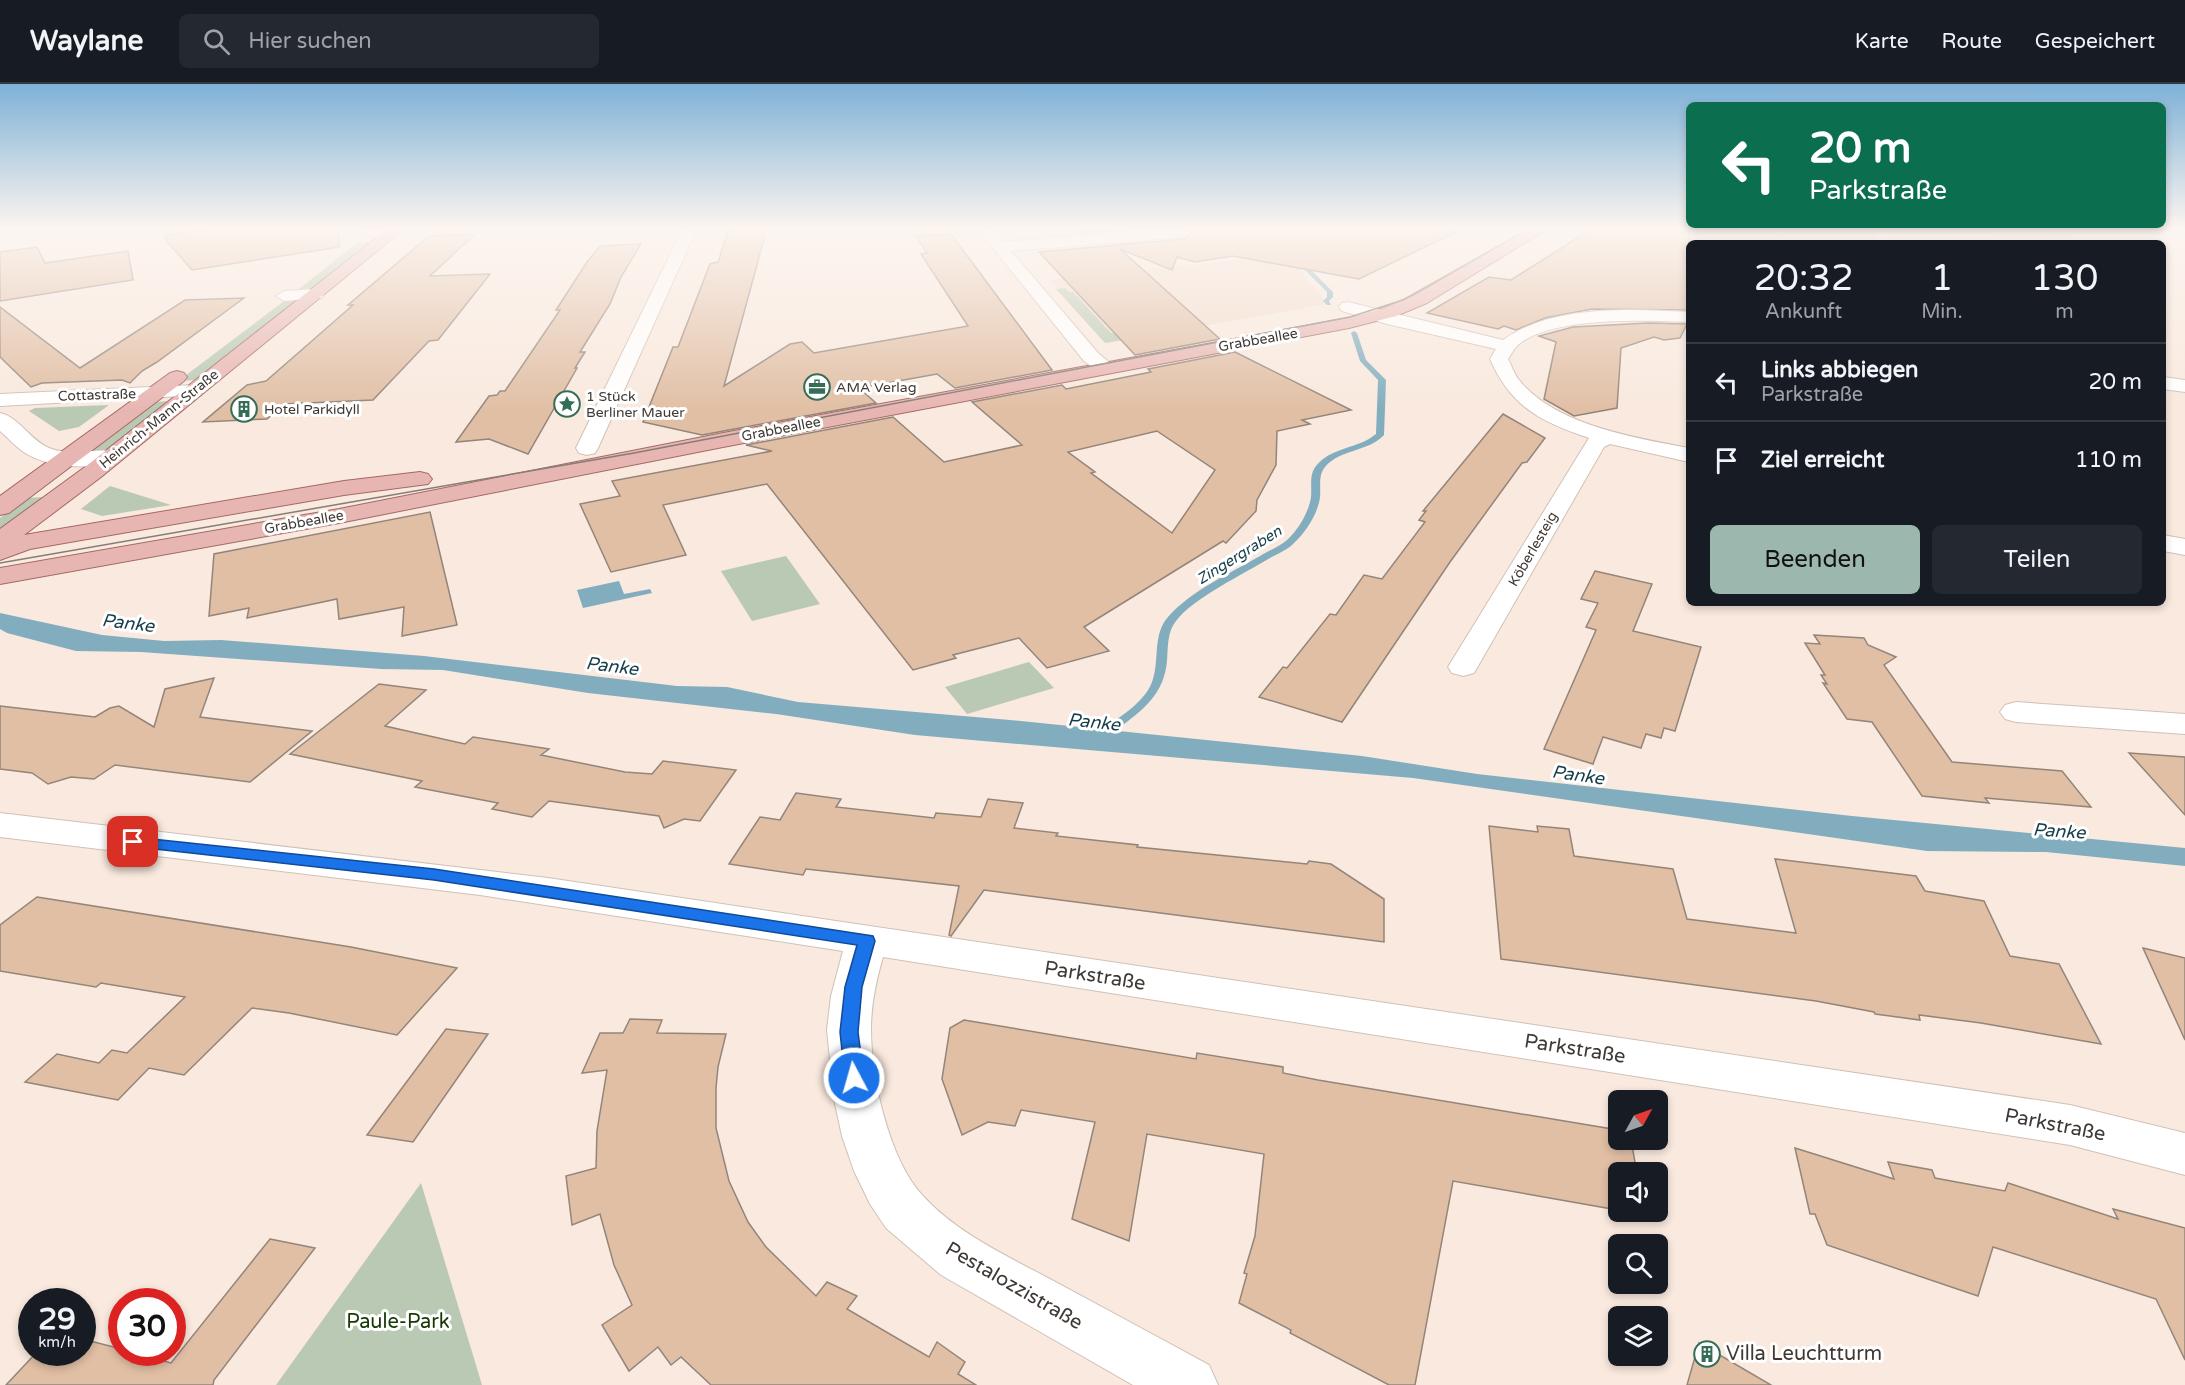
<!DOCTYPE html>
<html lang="de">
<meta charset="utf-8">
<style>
body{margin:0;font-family:"Varela Round",sans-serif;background:#242831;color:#f1f3f6;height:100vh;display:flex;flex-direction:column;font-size:22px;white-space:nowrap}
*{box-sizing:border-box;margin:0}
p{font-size:20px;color:#9ea1a6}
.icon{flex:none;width:33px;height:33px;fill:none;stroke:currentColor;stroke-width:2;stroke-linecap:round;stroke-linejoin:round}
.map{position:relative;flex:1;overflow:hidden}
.side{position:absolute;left:1686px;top:156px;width:480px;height:366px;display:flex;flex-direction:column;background:#171b24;border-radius:9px;box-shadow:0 3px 9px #0003}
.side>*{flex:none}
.top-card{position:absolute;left:1686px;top:18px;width:480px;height:126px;border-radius:9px;box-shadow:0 3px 9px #0003;background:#0b6e4f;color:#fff;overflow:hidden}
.needle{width:39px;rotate:50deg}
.fabs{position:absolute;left:1608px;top:1006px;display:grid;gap:12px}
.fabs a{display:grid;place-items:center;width:60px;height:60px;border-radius:9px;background:#171b24;box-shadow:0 3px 9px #0003;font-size:30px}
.speed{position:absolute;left:18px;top:1204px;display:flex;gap:12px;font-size:30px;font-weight:700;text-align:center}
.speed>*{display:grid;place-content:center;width:78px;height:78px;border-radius:50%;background:#171b24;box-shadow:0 3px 9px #0003;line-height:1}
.speed small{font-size:15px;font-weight:400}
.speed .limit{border:9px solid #d22;background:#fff;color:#111}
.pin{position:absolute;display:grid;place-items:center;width:51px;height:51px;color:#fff;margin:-26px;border-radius:12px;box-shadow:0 3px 9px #0006}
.me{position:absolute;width:66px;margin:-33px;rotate:354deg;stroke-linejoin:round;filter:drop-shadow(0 0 4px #0008)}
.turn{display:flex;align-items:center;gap:21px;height:126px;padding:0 24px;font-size:27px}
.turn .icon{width:78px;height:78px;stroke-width:2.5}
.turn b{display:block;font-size:42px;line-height:51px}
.eta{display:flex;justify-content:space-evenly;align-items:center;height:102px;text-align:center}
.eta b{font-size:36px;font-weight:600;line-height:42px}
.button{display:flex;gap:12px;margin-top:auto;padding:12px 24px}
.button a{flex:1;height:69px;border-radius:9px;background:#9cb7ae;color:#111;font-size:24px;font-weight:600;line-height:69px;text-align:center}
.button a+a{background:#242831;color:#f1f3f6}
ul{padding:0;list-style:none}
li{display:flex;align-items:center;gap:18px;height:78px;padding:0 24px;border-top:2px solid #363941}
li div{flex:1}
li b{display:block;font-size:22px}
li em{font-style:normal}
header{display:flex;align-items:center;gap:36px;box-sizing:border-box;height:84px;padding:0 30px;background:#171b24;border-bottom:2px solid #363941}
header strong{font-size:28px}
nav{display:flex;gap:33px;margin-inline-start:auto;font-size:21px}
.search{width:420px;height:54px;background:#242831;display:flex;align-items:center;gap:15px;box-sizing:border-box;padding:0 21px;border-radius:9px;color:#9ea1a6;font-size:22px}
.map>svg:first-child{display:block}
.built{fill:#f3dccc}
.green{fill:#b9c9b3}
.water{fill:#81adbe}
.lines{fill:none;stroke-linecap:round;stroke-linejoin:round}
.stream{fill:#81adbe;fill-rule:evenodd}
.building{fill:#e1bfa5;stroke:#93857a;stroke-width:1.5;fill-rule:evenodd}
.minor-casing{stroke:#d0c1b6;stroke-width:2}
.major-casing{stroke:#a26a65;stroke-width:2}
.minor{fill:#fff;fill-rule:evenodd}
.major{fill:#e8b6b2;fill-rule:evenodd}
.tram{stroke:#867d76;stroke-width:1.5}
.route{fill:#1a73e8;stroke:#114b97;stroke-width:1.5}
.labels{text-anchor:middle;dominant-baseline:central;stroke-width:6;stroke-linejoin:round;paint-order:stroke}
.far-street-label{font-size:14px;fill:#3f3935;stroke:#fff}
.far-poi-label{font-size:14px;fill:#3f3935;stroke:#fff;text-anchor:start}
.far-water-label{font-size:15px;font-style:italic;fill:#163d4a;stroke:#fff}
.water-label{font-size:18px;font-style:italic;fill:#163d4a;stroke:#fff}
.near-street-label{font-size:20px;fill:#3f3935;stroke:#fff}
.near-park-label{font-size:20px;fill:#183705;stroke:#fff}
.near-poi-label{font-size:20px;fill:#3f3935;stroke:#fff;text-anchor:start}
</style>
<header>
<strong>Waylane</strong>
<div class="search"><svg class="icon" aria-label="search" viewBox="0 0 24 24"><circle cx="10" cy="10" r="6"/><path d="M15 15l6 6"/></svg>Hier suchen</div>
<nav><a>Karte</a><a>Route</a><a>Gespeichert</a></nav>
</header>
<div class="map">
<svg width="2185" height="1301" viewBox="0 0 2185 1301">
<rect width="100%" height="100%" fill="#f9e9de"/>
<g class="built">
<path d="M1933,144H2072L2077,159H2062Z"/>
<path d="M1298,169L1302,188L1327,220L1107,259L1050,196Z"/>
</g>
<g class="green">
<path d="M357,159H374L316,205H299Z"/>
<path d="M1065,204L1069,208H1073L1111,249L1203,242L1105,259L1056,205Z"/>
<path d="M301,215L199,296L181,297V295L284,217Z"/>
<path d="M170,317L106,368L88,367L154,318Z"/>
<path d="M109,321L79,343L59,347L29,327L35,324Z"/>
<path d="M110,402L171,421L102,432L81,425Z"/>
<path d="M44,413H45L0,446V434L26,414Z"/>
<path d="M786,472L820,520L752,537L721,487Z"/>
<path d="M1029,578L1054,604L967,630L945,603Z"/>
<path d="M421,1099L482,1301H276Z"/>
</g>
<g class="water">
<path d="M619,497L624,510L650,505L652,509L583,524L577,506Z"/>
<path d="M0,529L102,551L164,557L221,556L424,572L677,602L727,603L798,618L1010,636L1362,672L1477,690L1852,732L2185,764V782L2046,768L1927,767L1413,694L915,651L776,630L588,609L443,586L381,585L141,568L76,567L7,549L0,545Z"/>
</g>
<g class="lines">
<g class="stream">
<path d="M1318,176L1323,177L1311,186L1333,208V213L1329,217L1331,221H1327L1323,217L1327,213V208L1305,186Z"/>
<path d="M1354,247L1357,249L1366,276L1386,296L1384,351C1368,368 1340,365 1325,383C1318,391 1321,403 1320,413C1318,430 1305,449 1293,460C1287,466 1277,470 1270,474C1244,490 1193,514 1176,537C1167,548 1168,564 1167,577C1164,610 1144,625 1119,644C1111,650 1102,660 1092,658L1090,655L1092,652C1111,638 1143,622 1152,598C1160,577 1152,551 1168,533C1192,506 1229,490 1260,472C1268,467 1279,463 1287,456C1298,446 1309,428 1311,413C1312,402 1309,391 1316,382C1331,363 1358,365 1376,350L1378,296L1360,277L1351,249Z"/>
</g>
</g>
<g class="building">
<path d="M214,144H338L339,163L192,186L164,154L168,153L166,151Z"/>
<path d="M729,144H767L724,302L790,260L802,258L814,269L968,242L921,170L927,169L916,152L951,150L1052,286L955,304L937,290L859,304L876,319L702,351L643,338L673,263H678L710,180L718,178Z"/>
<path d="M1073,144H1138L1081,149Z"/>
<path d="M1189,144H1464L1359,195L1233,172L1195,178L1177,173L1172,186L1120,165L1220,255L1135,271L1039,168L1183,155L1192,149Z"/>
<path d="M1593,144H1689V226L1592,225L1545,234L1516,246L1504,242L1498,245L1427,229L1489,193L1511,196Z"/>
<path d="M475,150L430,192L490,190L438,256L429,257L373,316L284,320L267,335L203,338L247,301L266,297L353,221H348L429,152Z"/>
<path d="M641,160L621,193L610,220L580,268H585L575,284H577L528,370L489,355L456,358L489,312L497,311L500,307H505L560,226H556L587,178L600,162Z"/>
<path d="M37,163L45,179L128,167L133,196L0,217V168Z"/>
<path d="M244,214L157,278L142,287L130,299L122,296L42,299L31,303L0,273V223L80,284L185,216Z"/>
<path d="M1648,239L1687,240L1680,254L1664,256L1654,253L1621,264L1617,324L1574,332L1544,315L1556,258L1539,252L1573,243Z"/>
<path d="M1235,268L1351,326L1302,336L1310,340L1277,347L1276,381L1257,416L1256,427L1226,459L1223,457L1084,543L1109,567L1047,584L1019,554L953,571L956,574L913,586L767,400L663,421L686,471L611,488L580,420L620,412L612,397L772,367L746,361L893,333L944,378L1022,361L972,318L1062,301L1066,305L1151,288L1148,285ZM1157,347L1215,386L1172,449L1091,389L1095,388L1068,368Z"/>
<path d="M1503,330L1545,354L1527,378L1522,379L1450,478L1342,638L1259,613L1283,583L1287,584L1330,530L1336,531L1364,491L1382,495L1425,438L1419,436L1426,427H1423Z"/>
<path d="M430,428L457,541L402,552L404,523L339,535L337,515L247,534L249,524L209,532L214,470Z"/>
<path d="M1595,487L1652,500L1633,547L1701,563L1675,647L1664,644L1661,654L1646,650L1641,664L1603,653L1593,680L1544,665L1596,546L1586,543L1598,519L1581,515Z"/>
<path d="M1814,551L1864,554L1868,561L1896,573L1884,581L1952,678L2062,687L2091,723L1985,714L1989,719L1922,712L1872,638L1847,635L1823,599L1827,600L1821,591H1825L1805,559L1820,560Z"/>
<path d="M214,594L200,633L312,647L250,698L115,681L94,695L71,693L48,700L32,689L0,685V622L95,633L110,624L119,622L154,643L165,605Z"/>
<path d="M379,600L426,606L385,642L465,660L473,653L549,665L541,671L625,688L652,690L663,677L736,686L700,737L684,735L664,744L659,732L549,717L532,733L492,725L498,719L415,703L422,697L290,670Z"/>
<path d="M2129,669L2185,673V731Z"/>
<path d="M796,709L841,715L836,723L934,734L936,729L981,733L988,715L1023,719L1014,744L1058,749L1056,752L1138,761L1137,763L1307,780L1309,777L1331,780L1384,815V858L984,806L951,852L949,851L959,802L806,785L803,791L729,780L760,733L780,736Z"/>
<path d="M1489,742L1538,748L1537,742L1569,745L1574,772L1673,785L1687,835L1796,849L1775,775L1916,792L1925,807L1984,817L2010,872L2059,880L2101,960L1981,939L1919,931L1920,936L1875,930L1874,928L1816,917L1501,875Z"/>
<path d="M37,813L351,863L457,884L397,951L289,929L252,924L184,991L149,984L118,1016L25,998L57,970L99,979L112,966L127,969L185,913L101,899L96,903L0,887V841Z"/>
<path d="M2143,864L2185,874V956Z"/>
<path d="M630,935L662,936L657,949L726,950L718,983L716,1004V1044L729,1097L748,1138L766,1163L816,1212L827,1198L857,1212L847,1225L929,1273L937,1258L965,1278L958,1290L976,1301H711L681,1273L671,1281L658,1263L629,1287L602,1241L632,1221L614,1181L600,1130L572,1141L566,1092L596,1084L597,1047L607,986L582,989L600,949H623Z"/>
<path d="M964,936L1196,975L1197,969L1283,983V989L1318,996L1618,1046V1056H1631L1637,1089H1618V1126L1453,1097L1415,1301H1389L1290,1249L1291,1246L1239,1219L1247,1190L1244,1189L1255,1152L1264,1070L1147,1050L1129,1157L1072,1135L1095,1038L1021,1026L1015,1042L988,1038L962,1051L942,995L950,944Z"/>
<path d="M446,945L488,950L413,1058L367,1051Z"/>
<path d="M1795,1064L1894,1095L1888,1078L1932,1086L1935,1094L2005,1107L2008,1099L2118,1135L2113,1125L2185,1144V1276L2156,1215L1993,1163L1978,1212L1827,1161L1815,1130H1810Z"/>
<path d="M270,1155L315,1164L214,1296L213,1301H6L36,1269H82V1255L122,1265V1269H134L171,1279Z"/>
<path d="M1699,1259L1771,1301H1687Z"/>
</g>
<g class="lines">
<g class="minor-casing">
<g id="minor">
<path d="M400,144L402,147L400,150C389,153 368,156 360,148L364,144Z"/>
<path d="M683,144H697L598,364L595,369L587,371L579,369L576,364Z"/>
<path d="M977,144H992L1004,158L1170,144H1186L1190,149L1183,153L1011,167L1098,269L1116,284L1113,288C1100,291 1094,284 1084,277Z"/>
<path d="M1876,144H1890L1887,159H1873Z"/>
<path d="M316,205L324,210L322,214L284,217L276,212L284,207Z"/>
<path d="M1348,218L1503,256C1554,220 1629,225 1689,228V238C1647,236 1546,232 1516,263C1513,266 1511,271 1508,275C1512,282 1514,290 1519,296C1555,341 1635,354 1689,364V378L1610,360L1604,363L1474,589L1463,592L1452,589L1448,583L1589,354C1541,338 1511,323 1490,275L1496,265L1387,240L1342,227L1339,223L1342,219Z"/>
<path d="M2163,293L2185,296V308L2163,305Z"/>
<path d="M194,301L201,303L204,307L201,311L0,322V310Z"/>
<path d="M0,329C19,333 30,356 49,364C71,373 96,363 119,368L122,373L119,378C91,385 51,385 25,369C16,363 8,354 0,347Z"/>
<path d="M2163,451L2185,455V471L2163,467Z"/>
<path d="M2016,618L2185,630V650L2016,638L2005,635L2000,628L2005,621Z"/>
<path d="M0,729L548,794L2070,1021L2185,1049V1091L2070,1061L883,873C876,897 871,921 871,945C871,994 889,1076 923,1112C957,1149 1005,1171 1048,1194C1102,1223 1156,1252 1209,1281L1218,1301H1133L941,1191L886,1144L870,1120L854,1087L842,1052L834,1015L827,946L831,912L843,867L480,811L0,753Z"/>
</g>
</g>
<g class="major-casing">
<g id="major">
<path d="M389,144H405L101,393L24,451L344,397L420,388L428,390L432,395L428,400L344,411L70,458L30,465L0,476V445L85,383Z"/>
<path d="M1531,144H1549L1427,219L1396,232L1349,244L723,363L339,439L0,500V484L339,425L723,349L1348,234L1384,224L1415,211Z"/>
<path d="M177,287L184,289L187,293L184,297L9,429L0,431V412L170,289Z"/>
</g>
</g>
<use href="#minor" class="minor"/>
<use href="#major" class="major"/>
<path class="tram" d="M0,479L634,369L1350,233L1403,216L1530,144"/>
</g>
<linearGradient id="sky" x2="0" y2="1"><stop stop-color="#7fb1d7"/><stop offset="0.44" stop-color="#fcf5f0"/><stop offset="1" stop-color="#fcf5f0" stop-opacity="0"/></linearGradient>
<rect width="2185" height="327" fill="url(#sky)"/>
<path class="route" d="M133,753L434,785L873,852L875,857L862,903L858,948L864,994L861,999L854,1001L847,999L845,994L840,948L845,903L857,861L434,796L128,762L125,758Z"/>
<defs>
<g id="office-ring" transform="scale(1.35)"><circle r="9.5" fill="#fff" stroke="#356e57" stroke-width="1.5"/><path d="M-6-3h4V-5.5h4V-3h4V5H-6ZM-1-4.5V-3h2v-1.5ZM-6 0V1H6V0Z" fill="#356e57"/></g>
<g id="sight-ring" transform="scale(1.35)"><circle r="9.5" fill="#fff" stroke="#356e57" stroke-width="1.5"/><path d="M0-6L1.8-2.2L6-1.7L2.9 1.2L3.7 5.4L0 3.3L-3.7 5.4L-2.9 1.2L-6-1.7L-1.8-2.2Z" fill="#356e57"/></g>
<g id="building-ring" transform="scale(1.35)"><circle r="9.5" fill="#fff" stroke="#356e57" stroke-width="1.5"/><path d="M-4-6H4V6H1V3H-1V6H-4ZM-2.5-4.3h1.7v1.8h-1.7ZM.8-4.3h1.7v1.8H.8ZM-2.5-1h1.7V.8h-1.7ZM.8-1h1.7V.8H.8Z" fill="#356e57"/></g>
</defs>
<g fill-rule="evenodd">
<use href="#office-ring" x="817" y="303"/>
<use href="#sight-ring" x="567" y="320"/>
<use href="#building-ring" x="244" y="325"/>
<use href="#building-ring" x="1707" y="1270"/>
</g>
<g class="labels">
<g class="far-street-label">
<text transform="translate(1258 256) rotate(-10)">Grabbeallee</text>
<text transform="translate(97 311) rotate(-2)">Cottastraße</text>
<text transform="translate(159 335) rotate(-39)">Heinrich-Mann-Straße</text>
<text transform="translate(781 345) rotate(-11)">Grabbeallee</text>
<text transform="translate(304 438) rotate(-10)">Grabbeallee</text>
<text transform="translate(1533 465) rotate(-60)">Köberlesteig</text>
</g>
<g class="far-poi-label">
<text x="836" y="303">AMA Verlag</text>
<text x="586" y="312">1 Stück<tspan x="586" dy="16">Berliner Mauer</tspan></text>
<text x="264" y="325">Hotel Parkidyll</text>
</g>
<g class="far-water-label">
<text transform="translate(1239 471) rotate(-32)">Zingergraben</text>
</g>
<g class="water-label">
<text transform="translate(128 539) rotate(7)">Panke</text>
<text transform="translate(612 582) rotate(7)">Panke</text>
<text transform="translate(1094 638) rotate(6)">Panke</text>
<text transform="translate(1578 691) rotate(8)">Panke</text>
<text transform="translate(2059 747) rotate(4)">Panke</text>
</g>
<g class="near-street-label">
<text transform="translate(1095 892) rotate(9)">Parkstraße</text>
<text transform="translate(1575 965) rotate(9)">Parkstraße</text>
<text transform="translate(2055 1041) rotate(11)">Parkstraße</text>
<text transform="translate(1014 1202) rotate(30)">Pestalozzistraße</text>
</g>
<g class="near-park-label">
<text x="398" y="1238">Paule-Park</text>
</g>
<g class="near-poi-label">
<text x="1726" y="1270">Villa Leuchtturm</text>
</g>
</g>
</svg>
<div class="fabs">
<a><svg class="needle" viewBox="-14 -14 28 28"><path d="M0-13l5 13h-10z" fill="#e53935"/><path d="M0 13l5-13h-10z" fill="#9ea1a6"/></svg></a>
<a><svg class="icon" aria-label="sound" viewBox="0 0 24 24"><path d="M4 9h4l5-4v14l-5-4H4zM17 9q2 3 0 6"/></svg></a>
<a><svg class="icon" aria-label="search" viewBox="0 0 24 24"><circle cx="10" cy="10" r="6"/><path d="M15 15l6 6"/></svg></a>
<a><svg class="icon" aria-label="layers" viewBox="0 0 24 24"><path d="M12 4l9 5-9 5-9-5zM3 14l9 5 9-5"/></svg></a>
</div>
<div class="speed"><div>29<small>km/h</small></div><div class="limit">30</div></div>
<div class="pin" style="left:133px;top:758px;background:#d93025"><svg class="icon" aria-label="arrive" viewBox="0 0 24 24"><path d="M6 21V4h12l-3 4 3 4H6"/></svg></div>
<svg class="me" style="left:854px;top:994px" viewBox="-20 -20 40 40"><circle r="17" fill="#1a73e8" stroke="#fff" stroke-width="3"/><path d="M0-11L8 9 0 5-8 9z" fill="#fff"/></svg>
<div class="top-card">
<div class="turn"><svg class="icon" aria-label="left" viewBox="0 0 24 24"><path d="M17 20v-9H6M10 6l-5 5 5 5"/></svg><div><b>20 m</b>Parkstraße</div></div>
</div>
<section class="side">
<div class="eta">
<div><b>20:32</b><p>Ankunft</p></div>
<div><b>1</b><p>Min.</p></div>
<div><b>130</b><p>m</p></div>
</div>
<ul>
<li><svg class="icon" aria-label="left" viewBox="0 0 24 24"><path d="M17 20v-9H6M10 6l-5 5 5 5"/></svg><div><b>Links abbiegen</b><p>Parkstraße</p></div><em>20 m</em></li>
<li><svg class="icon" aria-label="arrive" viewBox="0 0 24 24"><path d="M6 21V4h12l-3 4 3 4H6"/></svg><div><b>Ziel erreicht</b></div><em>110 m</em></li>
</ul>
<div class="button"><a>Beenden</a><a>Teilen</a></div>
</section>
</div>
